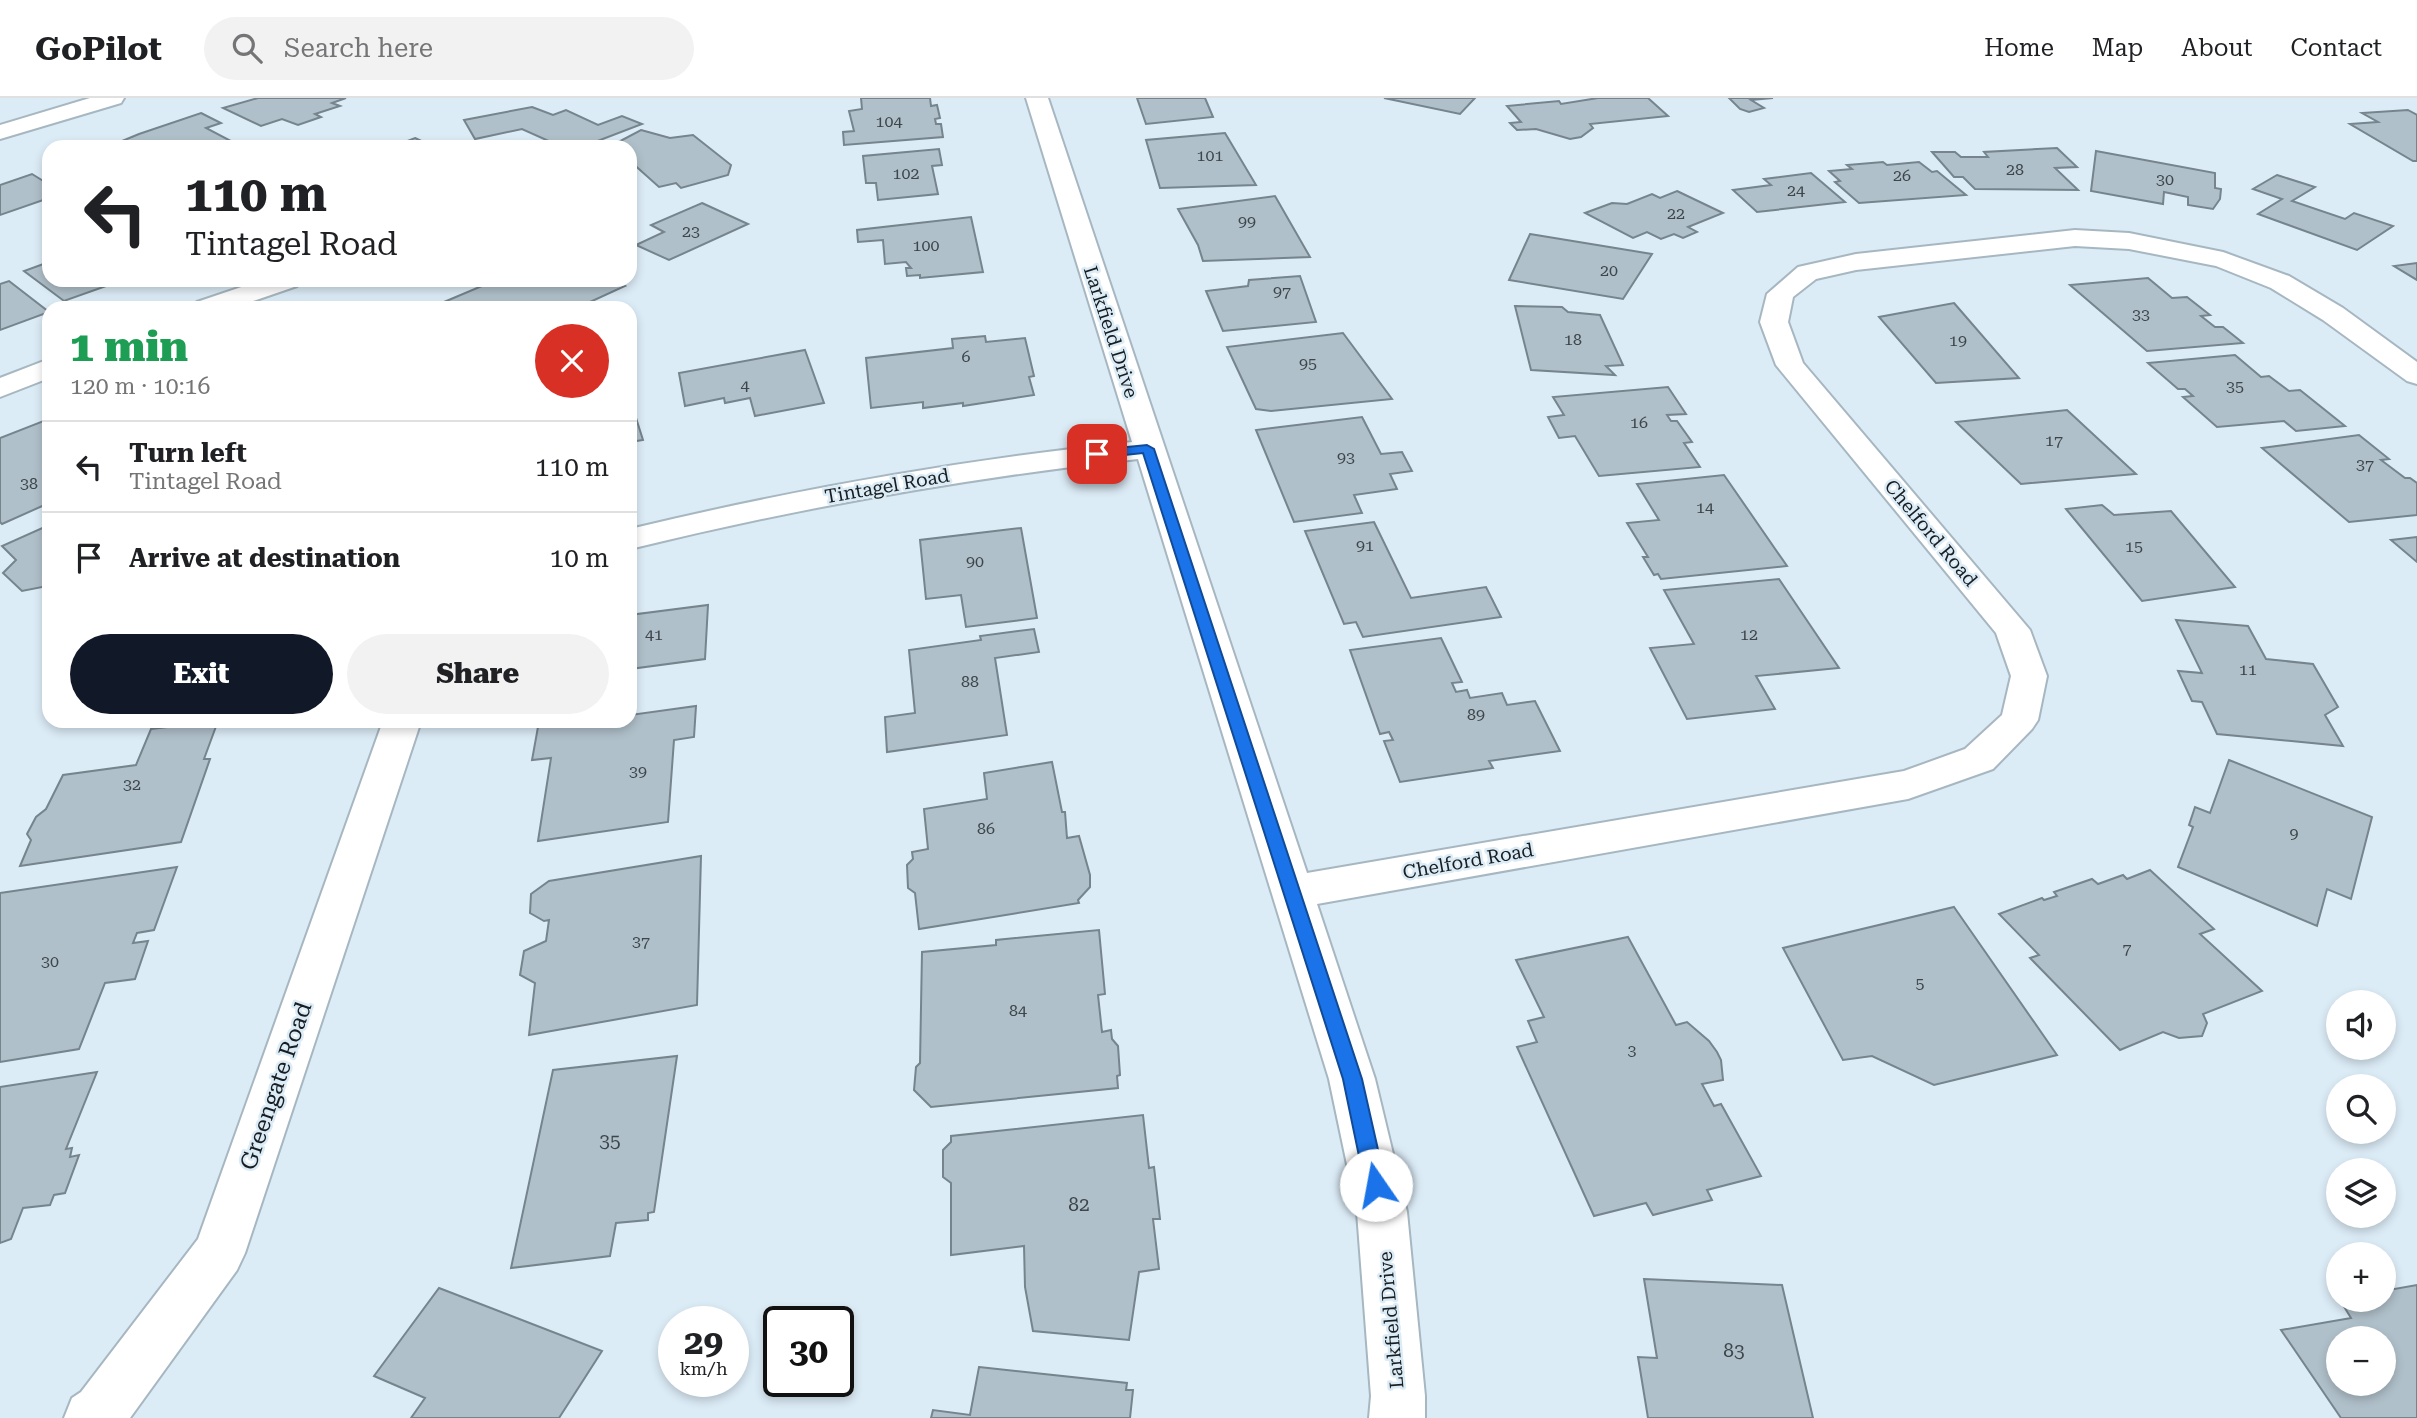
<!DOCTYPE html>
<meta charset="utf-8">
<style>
body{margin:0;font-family:"Roboto Serif",serif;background:#f2f2f2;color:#202124;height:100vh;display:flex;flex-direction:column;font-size:26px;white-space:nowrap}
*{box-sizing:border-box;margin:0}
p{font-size:23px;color:#757577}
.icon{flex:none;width:38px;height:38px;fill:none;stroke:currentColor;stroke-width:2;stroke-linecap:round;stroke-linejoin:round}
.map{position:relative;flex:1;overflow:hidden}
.side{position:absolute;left:42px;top:203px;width:595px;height:427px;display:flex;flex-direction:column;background:#fff;border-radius:21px;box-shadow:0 4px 10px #0003}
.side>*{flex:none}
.top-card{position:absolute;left:42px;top:42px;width:595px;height:147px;border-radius:21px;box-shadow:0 4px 10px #0003;background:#fff;color:#202124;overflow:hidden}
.fabs{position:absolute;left:2326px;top:892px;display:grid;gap:14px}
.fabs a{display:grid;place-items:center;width:70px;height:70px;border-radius:50%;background:#fff;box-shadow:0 4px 10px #0003;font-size:35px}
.speed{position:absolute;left:658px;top:1208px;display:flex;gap:14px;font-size:35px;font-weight:700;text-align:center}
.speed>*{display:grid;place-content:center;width:91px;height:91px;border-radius:50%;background:#fff;box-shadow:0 4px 10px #0003;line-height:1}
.speed small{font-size:18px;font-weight:400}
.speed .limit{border:4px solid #111;border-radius:10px;background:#fff;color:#111}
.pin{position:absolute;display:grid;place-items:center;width:60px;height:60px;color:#fff;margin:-30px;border-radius:14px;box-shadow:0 4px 10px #0006}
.me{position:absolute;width:77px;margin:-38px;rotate:348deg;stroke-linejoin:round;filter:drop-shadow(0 0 5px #0008)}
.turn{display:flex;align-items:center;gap:24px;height:147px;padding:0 28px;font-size:32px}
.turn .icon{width:91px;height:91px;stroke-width:2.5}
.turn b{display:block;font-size:49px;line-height:60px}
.round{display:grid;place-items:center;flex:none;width:74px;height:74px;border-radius:37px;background:#f2f2f2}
.summary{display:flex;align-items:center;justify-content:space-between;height:119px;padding:0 28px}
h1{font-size:42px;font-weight:800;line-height:52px;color:#1e9e55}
.action{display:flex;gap:14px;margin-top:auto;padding:14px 28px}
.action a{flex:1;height:80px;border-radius:42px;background:#111827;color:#fff;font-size:28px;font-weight:800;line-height:80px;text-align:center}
.action a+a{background:#f2f2f2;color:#202124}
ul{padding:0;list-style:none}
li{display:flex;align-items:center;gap:21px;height:91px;padding:0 28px;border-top:2px solid #e0e0e0}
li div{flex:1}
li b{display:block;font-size:26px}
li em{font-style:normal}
header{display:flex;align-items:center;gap:42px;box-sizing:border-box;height:98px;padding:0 35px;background:#fff;border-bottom:2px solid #e0e0e0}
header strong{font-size:33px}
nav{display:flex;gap:38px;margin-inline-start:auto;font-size:24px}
.search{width:490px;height:63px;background:#f2f2f2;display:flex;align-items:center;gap:18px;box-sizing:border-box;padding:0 24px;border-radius:38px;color:#757577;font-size:26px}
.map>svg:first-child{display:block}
.building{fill:#b0c0ca;stroke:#75848d;stroke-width:2;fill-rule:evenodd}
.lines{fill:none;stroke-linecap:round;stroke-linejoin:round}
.street-casing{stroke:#a7b7c1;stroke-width:4}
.secondary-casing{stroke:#a7b7c1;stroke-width:4}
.street{fill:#fff;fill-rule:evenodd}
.secondary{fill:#fff;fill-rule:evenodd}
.route{fill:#1a73e8;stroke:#114b97;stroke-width:2}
.labels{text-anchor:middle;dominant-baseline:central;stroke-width:5;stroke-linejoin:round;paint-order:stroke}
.number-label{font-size:16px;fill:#3d464a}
.street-label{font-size:19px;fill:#171d20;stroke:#dcecf7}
.near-number-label{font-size:19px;fill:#3d464a}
.near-street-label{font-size:23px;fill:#171d20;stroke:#dcecf7}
</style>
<header>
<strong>GoPilot</strong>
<div class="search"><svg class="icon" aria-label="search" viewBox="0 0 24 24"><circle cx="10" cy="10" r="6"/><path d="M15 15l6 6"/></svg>Search here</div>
<nav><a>Home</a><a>Map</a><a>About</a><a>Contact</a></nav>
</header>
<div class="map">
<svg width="2417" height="1320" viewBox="0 0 2417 1320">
<rect width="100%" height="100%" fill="#dcecf7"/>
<g class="building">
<path d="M258,0H346L332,5L340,8L315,16L321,19L298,27L282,21L261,28L223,10Z"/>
<path d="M861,0H930L931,8L937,7L940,20L935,21L936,26H941L943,39L844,47L843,34L854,33L849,13L862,11Z"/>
<path d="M1137,0H1205L1213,19L1146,26Z"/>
<path d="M1384,0H1475L1460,16Z"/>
<path d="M1648,0L1668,18L1590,26L1593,30L1581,39L1570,41L1536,31L1517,32L1510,25L1521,24L1507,8L1559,3L1561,6L1598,0Z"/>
<path d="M1729,0H1773L1751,2L1764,10L1749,14L1740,11Z"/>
<path d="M532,9L553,17L566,12L598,27L622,18L642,26L582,49H562L522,31L475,41L464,22Z"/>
<path d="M2408,12L2417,17V63H2413L2350,26L2378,24L2362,15Z"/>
<path d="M201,15L221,25L206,30L229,42L216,49H116L127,45L122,43L139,36Z"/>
<path d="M641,32L670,40L693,37L731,67L728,77L681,90L676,85L659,89L630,63V49H609Z"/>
<path d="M1225,35L1256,87L1160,90L1146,42Z"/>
<path d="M415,40L434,49H369L383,44L392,49Z"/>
<path d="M2057,50L2077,69L2055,70L2078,92L1975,91L1963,79H1954L1932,54H1955L1961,59H1988L1984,54Z"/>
<path d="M939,51L942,67L932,68L938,96L878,102L876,85H866L863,58Z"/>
<path d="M2096,53L2215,75V90L2221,91L2220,101L2213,111L2188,107V99L2164,94L2163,106L2091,93Z"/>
<path d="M1883,64L1887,67L1919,64L1932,74L1937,73L1966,97L1859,105L1835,84L1840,83L1829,73L1852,71L1847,67Z"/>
<path d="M1811,75L1845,104L1757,114L1733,92L1771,87L1764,81Z"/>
<path d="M32,76L45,84L49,83V100L0,117V87Z"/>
<path d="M2277,77L2315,89L2292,103L2345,121L2354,115L2393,128L2357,152L2258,116L2282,101L2253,91Z"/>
<path d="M1677,93L1723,115L1688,129L1697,134L1683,140L1674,136L1661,141L1647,134L1633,140L1585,115L1612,105L1627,106L1652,96L1660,100Z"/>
<path d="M1275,98L1310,159L1203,163L1198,147L1178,111Z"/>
<path d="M702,105L748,126L669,162L636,147L664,134L651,127Z"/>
<path d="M971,119L983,174L920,180V177L907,178L906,170H911L906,164L885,166L883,142L858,144L857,132Z"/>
<path d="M1530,136L1652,156L1623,201L1509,182Z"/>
<path d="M49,164V182H123L64,203L24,173Z"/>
<path d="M2417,165V182L2394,168Z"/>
<path d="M1300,178L1316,224L1223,233L1206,193L1248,188L1249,182Z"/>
<path d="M2148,180L2172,200L2187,199L2210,217L2201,218L2215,229H2223L2243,245L2147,253L2070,187Z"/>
<path d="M496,182H613L625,188L577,210H538L530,205L519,210H454L444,204Z"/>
<path d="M9,183L49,214L0,232V186Z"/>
<path d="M1954,205L2019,280L1936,285L1879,219Z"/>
<path d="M1515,208L1562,209L1568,214L1600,217L1623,267L1606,268L1615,277L1531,272Z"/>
<path d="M1343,235L1392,301L1271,313L1256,311L1227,249Z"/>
<path d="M985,238L986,244L1025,240L1034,278L1029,279L1034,297L963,308V305L923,310V304L871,310L866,260L953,250L952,241Z"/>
<path d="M805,252L824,305L755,318L750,300L725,305L724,300L685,308L679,275Z"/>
<path d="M2235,257L2261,279L2269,278L2289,293L2300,292L2345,328L2296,333L2284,323L2217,329L2183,299L2193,298L2185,291H2178L2148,265Z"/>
<path d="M1668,289L1686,316L1667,317L1671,323H1677L1692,344L1684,345L1700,369L1599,378L1575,338L1559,340L1548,319L1564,317L1553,299Z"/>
<path d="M630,301L643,342L630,344Z"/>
<path d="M2067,312L2136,376L2021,386L1956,324Z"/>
<path d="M1362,319L1381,356L1402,354L1412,373L1390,376L1397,391L1354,397L1362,415L1294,424L1256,332Z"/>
<path d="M46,322L49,324V405L2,426L0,424V340Z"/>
<path d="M2359,337L2389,361L2381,362L2405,380H2410L2417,385V417L2349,424L2262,350Z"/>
<path d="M1724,377L1787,468L1661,481L1658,476L1654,477L1643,459H1648L1627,425L1659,422L1637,386Z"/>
<path d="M2102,407L2114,417L2171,413L2235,489L2142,503L2066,411Z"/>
<path d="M1374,424L1411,500L1486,489L1501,519L1363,539L1356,524L1344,526L1305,433Z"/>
<path d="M49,427V490L47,488L22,493L3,475L16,462L2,448Z"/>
<path d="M1021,430L1037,520L966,529L961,497L926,501L920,442Z"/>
<path d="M2417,439V464L2391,442Z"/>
<path d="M1779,481L1839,570L1756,578L1775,611L1687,621L1650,550L1694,546L1664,492Z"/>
<path d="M708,507L705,561L630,571V517Z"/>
<path d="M2176,522L2248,528L2266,561L2313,566L2338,609L2325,617L2343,648L2217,636L2202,604L2192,603L2178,573L2202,575Z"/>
<path d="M1034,531L1039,554L995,560L1007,637L887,654L885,619L915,615L909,552L981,542L980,538Z"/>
<path d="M1441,540L1462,584L1452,585L1456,594L1467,592L1470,600L1502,595L1507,607L1535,603L1560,653L1489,663L1493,670L1400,684L1384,643L1393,642L1389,634L1380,636L1350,552Z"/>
<path d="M696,608L694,639L674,642L668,724L538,743L551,660L532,662L538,629L586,623H630V617Z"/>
<path d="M218,623L204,661H210L181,744L20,768L31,742L27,736L36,719L46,711L63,677L136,667L151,631Z"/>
<path d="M2229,662L2372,719L2351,801L2327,791L2317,828L2178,769L2193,729L2189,727L2195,709L2210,715Z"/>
<path d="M1052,664L1062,714H1065L1067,740L1079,738L1090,777V789L1078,802L1079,805L919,831L915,795L908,790L907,767L913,761L912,754L928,751L924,711L987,701L984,675Z"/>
<path d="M701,758L697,907L529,937L535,885L520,877L524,853L546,843L549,822L544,823L530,815L531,796L549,783Z"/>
<path d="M177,769L154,832L137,835L133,845L148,843L135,881L105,885L79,951L0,964V795Z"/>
<path d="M2150,772L2214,831L2200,836L2262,893L2203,916L2207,925L2202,938L2179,940L2163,934L2120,952L2030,860L2039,857L1999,816L2042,800L2044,802L2057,798L2054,794L2092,781L2098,786L2123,777L2127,781Z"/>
<path d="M1954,809L2057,957L1934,987L1872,958L1843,962L1783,850Z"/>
<path d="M1099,832L1105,896L1098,897L1102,934L1111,932L1112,941L1118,948L1120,977L1117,978L1118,990L931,1009L914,992L916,969L920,965L922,854L996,847V842Z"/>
<path d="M1628,839L1676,927L1687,924L1709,943L1717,954L1721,962L1723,982L1702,986L1714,1008L1721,1006L1761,1078L1707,1092L1712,1102L1653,1117L1646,1105L1594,1118L1517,949L1537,944L1528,923L1544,919L1516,862Z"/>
<path d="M677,958L654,1114L648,1115V1122L616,1125L610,1158L511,1170L553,972Z"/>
<path d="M97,974L66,1051L72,1050L70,1059L79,1057L65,1095L54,1097L50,1107L23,1110L11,1141L0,1145V989Z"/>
<path d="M1143,1017L1149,1070L1154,1069L1160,1121H1153L1159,1171L1139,1174L1129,1242L1033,1233L1025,1189L1024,1148L951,1157V1085L943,1079V1052L951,1044V1038Z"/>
<path d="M1644,1181L1782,1187L1813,1320H1648L1638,1259L1657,1260Z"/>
<path d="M2417,1187V1320H2341L2281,1232L2351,1220L2340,1202H2384V1188L2389,1192ZM2338,1241H2384V1286H2338Z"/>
<path d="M439,1190L602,1253L559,1320H411L425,1300L374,1278Z"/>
<path d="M979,1269L1127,1285L1126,1292H1133L1130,1320H931L933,1312L970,1317Z"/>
</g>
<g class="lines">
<g class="street-casing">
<g id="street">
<path d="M1026,0H1048L1307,775L1904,673L1965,651L2002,617L2011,578L1996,535L1776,267L1760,224L1767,196L1798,169L1856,156L2075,132L2129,135L2223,154L2289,178L2343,210L2417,264V286L2407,283L2323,222L2271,190L2216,168L2129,151L2075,148L1856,172L1816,181L1793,199L1788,224L1803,265L2030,532L2047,578L2038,622L2032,631L1993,671L1908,701L1317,806L1375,981L1407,1114L1425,1298V1320H1369L1371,1298L1357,1114L1329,981L1138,361C966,380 797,410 630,451V431C796,391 963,362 1132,344Z"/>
<path d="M262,182H301L297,188L233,210H194L197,204Z"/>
<path d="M49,261V280L0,299V280Z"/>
<path d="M383,623H421L245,1155L237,1172L130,1320H64L72,1300L81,1294L198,1141Z"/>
</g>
</g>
<g class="secondary-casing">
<path id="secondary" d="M90,0H124L121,5L0,41V27Z"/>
</g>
<use href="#street" class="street"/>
<use href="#secondary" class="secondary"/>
</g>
<path class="route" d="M1147,347L1154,351L1362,981L1386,1087L1383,1094L1376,1097L1368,1094L1365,1087L1343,981L1143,355L1097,360L1091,356L1097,352Z"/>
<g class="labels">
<g class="number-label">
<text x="889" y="23">104</text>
<text x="1210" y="57">101</text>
<text x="2015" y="71">28</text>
<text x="906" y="75">102</text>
<text x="1902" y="77">26</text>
<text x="2165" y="81">30</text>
<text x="1796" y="92">24</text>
<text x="1676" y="115">22</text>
<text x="1247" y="123">99</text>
<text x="691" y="133">23</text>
<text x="926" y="147">100</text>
<text x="1609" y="172">20</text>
<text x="1282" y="193">97</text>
<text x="2141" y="216">33</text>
<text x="1573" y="241">18</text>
<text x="1958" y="242">19</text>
<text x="966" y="258">6</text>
<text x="1308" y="265">95</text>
<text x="745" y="287">4</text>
<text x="2235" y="288">35</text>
<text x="1639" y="324">16</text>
<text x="2054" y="342">17</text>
<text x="1346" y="359">93</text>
<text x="2365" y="366">37</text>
<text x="29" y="385">38</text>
<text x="1705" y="409">14</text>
<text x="1365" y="447">91</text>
<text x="2134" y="448">15</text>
<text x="975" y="463">90</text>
<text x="654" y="536">41</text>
<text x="1749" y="536">12</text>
<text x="2248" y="571">11</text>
<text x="970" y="583">88</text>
<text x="1476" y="616">89</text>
<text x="638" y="673">39</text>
<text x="132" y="686">32</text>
<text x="986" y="730">86</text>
<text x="2294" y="735">9</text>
<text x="641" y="843">37</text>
<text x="2127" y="850">7</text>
<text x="50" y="863">30</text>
<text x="1920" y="885">5</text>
<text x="1018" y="912">84</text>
<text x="1632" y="952">3</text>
</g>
<g class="street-label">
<text transform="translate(1111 234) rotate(72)">Larkfield Drive</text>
<text transform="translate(887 388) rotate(-10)">Tintagel Road</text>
<text transform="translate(1931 435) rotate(50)">Chelford Road</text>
<text transform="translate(1468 763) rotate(-10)">Chelford Road</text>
<text transform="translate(1391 1222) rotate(-95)">Larkfield Drive</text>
</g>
<g class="near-number-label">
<text x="610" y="1042">35</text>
<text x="1079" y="1106">82</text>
<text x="1734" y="1252">83</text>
</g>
<g class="near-street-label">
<text transform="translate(276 988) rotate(-71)">Greengate Road</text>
</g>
</g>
</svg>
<div class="fabs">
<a><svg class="icon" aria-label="sound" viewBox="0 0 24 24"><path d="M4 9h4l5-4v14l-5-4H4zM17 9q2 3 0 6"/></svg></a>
<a><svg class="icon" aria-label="search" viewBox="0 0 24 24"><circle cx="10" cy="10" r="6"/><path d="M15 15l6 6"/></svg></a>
<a><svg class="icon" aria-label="layers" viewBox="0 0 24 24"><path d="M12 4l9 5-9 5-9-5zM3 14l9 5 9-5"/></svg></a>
<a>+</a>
<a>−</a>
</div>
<div class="speed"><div>29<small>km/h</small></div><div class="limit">30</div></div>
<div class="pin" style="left:1097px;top:356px;background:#d93025"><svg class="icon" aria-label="arrive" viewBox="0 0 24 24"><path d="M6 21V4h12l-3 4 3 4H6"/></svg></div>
<svg class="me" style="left:1376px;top:1087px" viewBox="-20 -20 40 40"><circle r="19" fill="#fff"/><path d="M0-13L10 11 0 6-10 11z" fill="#1a73e8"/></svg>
<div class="top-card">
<div class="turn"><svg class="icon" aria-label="left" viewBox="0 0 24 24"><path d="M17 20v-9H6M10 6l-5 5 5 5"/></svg><div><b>110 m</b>Tintagel Road</div></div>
</div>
<section class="side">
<div class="summary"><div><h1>1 min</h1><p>120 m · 10:16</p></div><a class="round" style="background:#d93025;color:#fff"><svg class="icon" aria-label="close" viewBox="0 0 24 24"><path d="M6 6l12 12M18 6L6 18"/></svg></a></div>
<ul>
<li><svg class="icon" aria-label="left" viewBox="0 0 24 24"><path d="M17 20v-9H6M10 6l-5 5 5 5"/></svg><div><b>Turn left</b><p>Tintagel Road</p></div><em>110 m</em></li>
<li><svg class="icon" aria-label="arrive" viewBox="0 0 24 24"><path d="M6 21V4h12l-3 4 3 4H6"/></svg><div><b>Arrive at destination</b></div><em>10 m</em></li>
</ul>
<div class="action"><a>Exit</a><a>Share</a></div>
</section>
</div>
